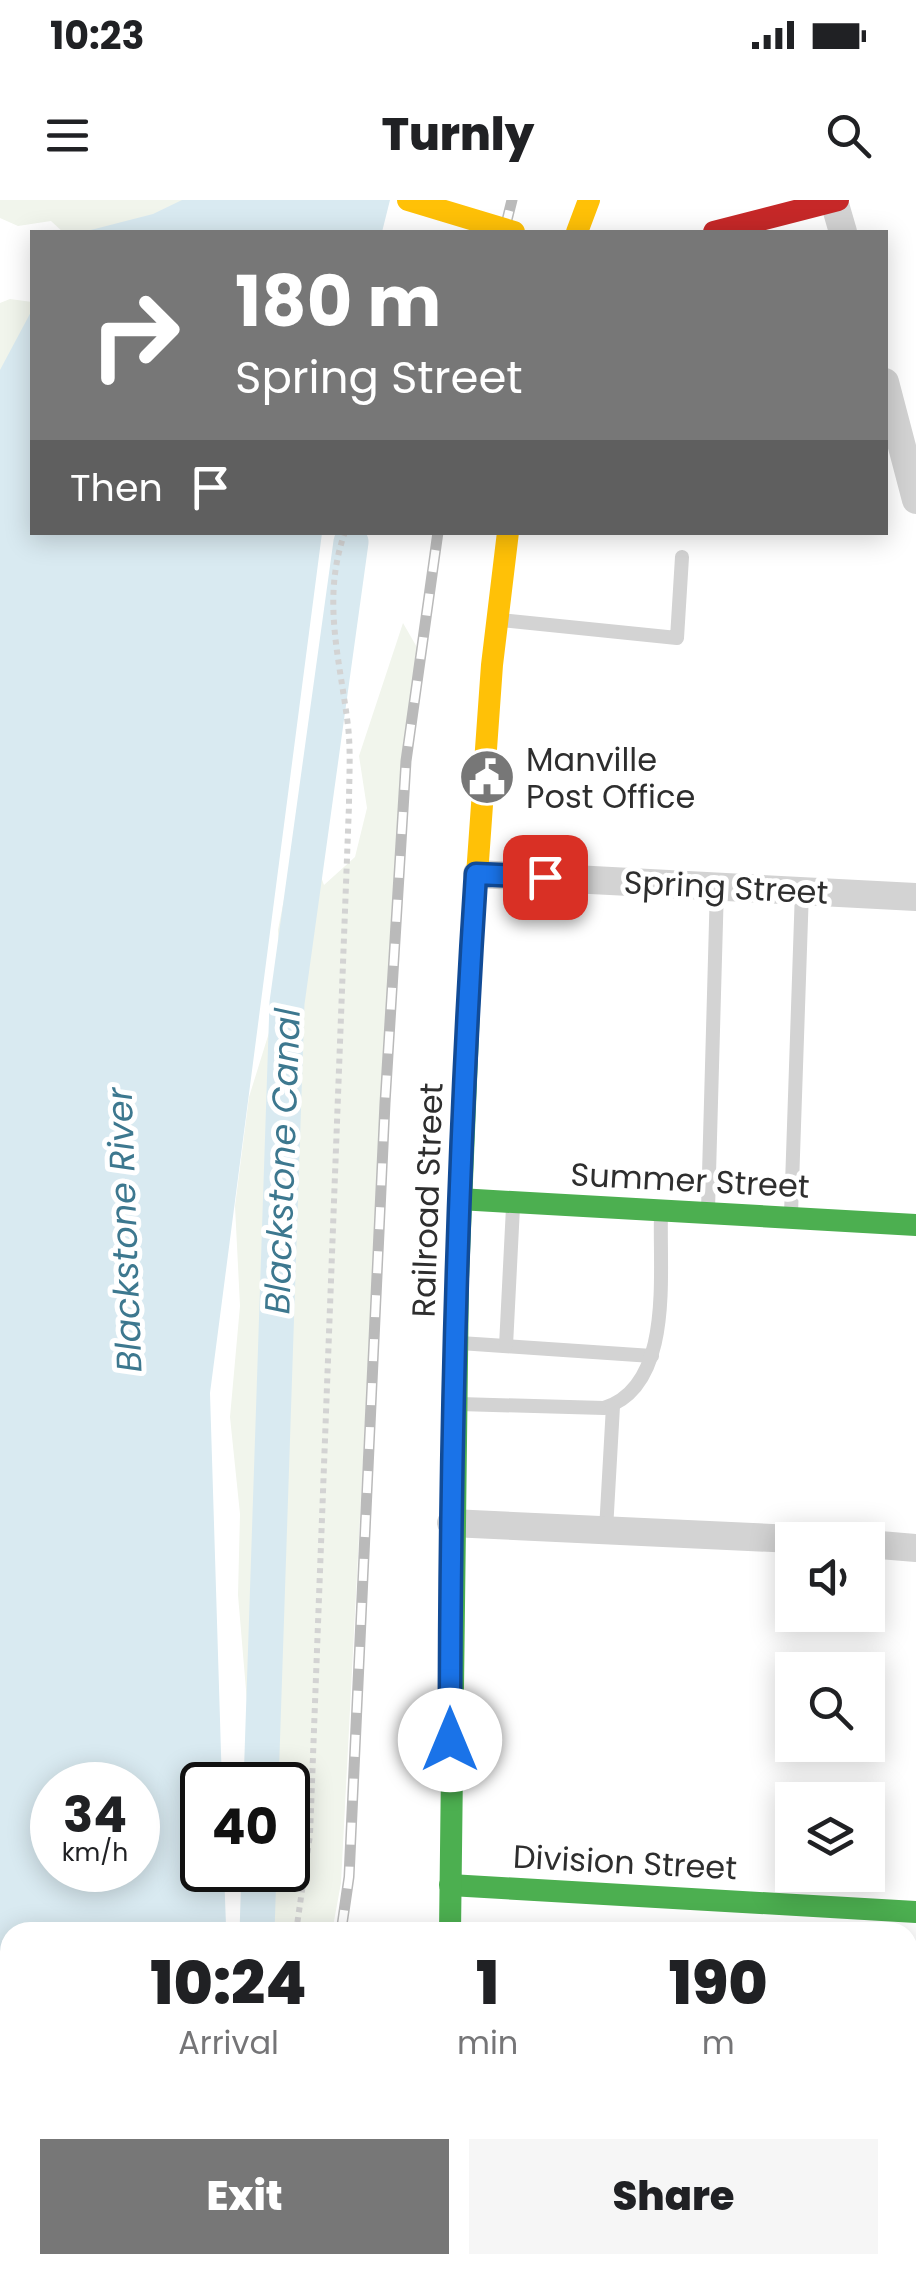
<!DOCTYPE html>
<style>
body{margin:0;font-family:Poppins,sans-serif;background:#f6f6f6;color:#202124;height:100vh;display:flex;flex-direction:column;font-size:38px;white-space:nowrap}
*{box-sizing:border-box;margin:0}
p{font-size:32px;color:#757577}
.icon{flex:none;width:55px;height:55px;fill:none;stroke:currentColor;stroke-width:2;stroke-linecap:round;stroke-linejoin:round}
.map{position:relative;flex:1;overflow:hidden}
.drawer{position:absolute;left:0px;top:1722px;width:918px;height:352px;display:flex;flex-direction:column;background:#fff;border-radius:30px 30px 0 0;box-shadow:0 5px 25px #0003}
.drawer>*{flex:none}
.top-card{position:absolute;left:30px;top:30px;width:858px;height:305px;border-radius:0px;box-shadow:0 5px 25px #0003;background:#777;color:#fff;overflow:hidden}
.controls{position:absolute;left:775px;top:1322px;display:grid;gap:20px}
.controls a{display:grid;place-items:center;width:110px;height:110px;border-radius:0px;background:#fff;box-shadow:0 5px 25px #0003;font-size:50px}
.speed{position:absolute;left:30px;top:1562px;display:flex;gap:20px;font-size:50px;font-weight:700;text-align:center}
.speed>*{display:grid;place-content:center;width:130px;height:130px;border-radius:50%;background:#fff;box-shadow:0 5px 25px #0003;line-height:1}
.speed small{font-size:25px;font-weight:400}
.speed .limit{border:5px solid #111;border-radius:15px;background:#fff;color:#111}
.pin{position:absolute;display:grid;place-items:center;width:85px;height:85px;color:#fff;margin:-42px;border-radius:20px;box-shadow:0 5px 15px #0006}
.me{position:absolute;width:110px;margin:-55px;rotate:0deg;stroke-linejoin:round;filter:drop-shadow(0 0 8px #0008)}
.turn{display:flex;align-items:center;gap:35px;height:210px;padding:0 40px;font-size:45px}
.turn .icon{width:130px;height:130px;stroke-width:2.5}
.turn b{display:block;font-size:70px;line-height:85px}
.then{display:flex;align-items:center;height:95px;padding:0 40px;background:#0003;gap:20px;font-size:38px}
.eta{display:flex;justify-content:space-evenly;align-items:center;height:170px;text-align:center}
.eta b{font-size:60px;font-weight:800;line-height:70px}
.action{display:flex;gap:20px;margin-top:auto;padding:20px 40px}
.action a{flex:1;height:115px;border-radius:0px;background:#777;color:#fff;font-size:40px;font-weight:800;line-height:115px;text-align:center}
.action a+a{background:#f6f6f6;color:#202124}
.status{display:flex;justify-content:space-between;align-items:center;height:70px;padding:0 50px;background:#fff;direction:ltr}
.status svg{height:28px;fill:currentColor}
header{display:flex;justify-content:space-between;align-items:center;height:130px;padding:0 40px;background:#fff;font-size:45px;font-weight:800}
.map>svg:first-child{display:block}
.green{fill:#f1f5ec}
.water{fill:#d9eaf1;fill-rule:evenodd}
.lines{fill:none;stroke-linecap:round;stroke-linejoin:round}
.canal{stroke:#d9eaf1;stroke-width:35}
.path{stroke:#d3d3d3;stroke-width:6;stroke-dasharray:5 5;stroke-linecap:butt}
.lane{stroke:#d3d3d3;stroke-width:14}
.street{stroke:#d3d3d3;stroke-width:28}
.fast{stroke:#4caf50;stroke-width:22}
.slow{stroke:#ffc107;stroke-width:22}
.jam{stroke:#c62828;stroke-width:22}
.rail-casing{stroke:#bababa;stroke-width:11}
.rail{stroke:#fff;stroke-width:8;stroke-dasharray:22;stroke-linecap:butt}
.slow-bridge{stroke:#ffc107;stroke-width:22}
.route-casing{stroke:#114b97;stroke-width:25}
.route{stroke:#1a73e8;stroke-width:18}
.labels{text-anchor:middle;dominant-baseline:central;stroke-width:10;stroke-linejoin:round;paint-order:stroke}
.poi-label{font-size:32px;fill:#2e2e2e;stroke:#fff;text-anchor:start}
.street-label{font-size:32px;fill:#2e2e2e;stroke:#fff}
.water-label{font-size:35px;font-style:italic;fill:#3d788f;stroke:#fff}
</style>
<div class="status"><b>10:23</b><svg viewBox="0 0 49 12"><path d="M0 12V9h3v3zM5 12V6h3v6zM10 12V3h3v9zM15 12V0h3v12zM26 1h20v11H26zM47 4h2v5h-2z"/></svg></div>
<header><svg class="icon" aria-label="menu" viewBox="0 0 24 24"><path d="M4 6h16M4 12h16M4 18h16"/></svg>Turnly<svg class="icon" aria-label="search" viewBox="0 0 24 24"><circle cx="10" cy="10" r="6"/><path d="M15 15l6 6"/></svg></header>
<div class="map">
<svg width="916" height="2073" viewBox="0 0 916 2073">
<rect width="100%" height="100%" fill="#fff"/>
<g class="green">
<path d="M0,0H215L201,32H63L51,21L18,26L0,18Z"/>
<path d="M10,99L32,102V158L0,200V103Z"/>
<path d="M403,423L422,456L403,606L374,1047L341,1683L332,1732H253L256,1670H288V1585H254L238,1395L240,1314L230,1217L240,1106L235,1006L249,897L281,794L278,730L298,628L317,632V666L324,685L355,657L367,608L359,556Z"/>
</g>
<g class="water">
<path d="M182,0H390L382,32H83L153,14Z"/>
<path d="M32,110V332L322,333L210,1193L222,1585H202V1670H224L226,1726L225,1732H10V2065H143L141,2073H0V170ZM52,1585H138V1670H52Z"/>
</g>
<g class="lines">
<g class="canal">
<path d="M261,1585L287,803L351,342"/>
<path d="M257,1732L259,1670"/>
<path d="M162,2073L164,2065"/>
</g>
<g class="path">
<path d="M296,1732L310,1635L349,605C349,579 351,552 348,526C340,459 321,399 345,332"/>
<path d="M223,2073L225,2065"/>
</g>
<g class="lane">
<path d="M500,420L677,438L682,357"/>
<path d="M708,1010L717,686"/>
<path d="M791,1014L802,690"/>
<path d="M460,1143L652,1156"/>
<path d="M506,1146L513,1007"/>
<path d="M459,1204L604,1208C674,1186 659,1074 661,1014"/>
<path d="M606,1330L613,1206"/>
</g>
<g class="street">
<path d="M834,1L843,32"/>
<path d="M885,182L916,300"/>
<path d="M477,674L916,697"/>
<path d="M451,1323L815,1340"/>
<path d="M868,1344L916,1348"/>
<path d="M787,2073L789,2065"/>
</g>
<g class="fast">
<path d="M459,999L916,1025"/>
<path d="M450,1685L916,1712"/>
<path d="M450,1732L458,1079L471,759"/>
</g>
<g class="slow">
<path d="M577,32L589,0"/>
<path d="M471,759L492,465L508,332"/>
</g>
<g class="jam">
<path d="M714,32L838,0"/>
<path d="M446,2065V2073"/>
</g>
<g class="rail-casing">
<g id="rail">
<path d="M504,32L512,0"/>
<path d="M341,1732L349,1677L385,903L406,561L438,332"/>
<path d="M272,2073L274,2065"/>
</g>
</g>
<use href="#rail" class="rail"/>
<path class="slow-bridge" d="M408,0L514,32"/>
</g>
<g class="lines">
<g class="route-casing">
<path id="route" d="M450,1540C450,1251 457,963 476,674L545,677"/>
</g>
<use href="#route" class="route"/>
</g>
<defs>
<g id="civic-disc" transform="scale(2.875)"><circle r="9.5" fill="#777" stroke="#fff"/><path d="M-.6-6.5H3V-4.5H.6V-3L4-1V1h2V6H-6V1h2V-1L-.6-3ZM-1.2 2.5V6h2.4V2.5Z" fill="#fff"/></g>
</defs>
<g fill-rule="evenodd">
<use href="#civic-disc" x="487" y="577"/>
</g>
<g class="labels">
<g class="poi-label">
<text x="526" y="559">Manville<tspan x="526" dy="37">Post Office</tspan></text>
</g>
<g class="street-label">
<text transform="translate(726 687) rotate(3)">Spring Street</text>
<text transform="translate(690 980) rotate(3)">Summer Street</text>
<text transform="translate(427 1000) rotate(-88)">Railroad Street</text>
<text transform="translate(625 1662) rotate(3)">Division Street</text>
</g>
<g class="water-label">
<text transform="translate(282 961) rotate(-88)">Blackstone Canal</text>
<text transform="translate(124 1030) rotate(-92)">Blackstone River</text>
</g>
</g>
</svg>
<div class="controls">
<a><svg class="icon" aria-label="sound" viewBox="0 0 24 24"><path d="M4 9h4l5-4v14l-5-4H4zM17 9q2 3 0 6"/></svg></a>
<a><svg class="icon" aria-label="search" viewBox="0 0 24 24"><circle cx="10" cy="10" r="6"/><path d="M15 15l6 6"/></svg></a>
<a><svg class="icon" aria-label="layers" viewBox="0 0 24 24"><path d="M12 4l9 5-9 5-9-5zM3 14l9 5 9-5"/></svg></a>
</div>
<div class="speed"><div>34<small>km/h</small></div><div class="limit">40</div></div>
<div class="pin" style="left:545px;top:677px;background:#d93025"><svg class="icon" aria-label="arrive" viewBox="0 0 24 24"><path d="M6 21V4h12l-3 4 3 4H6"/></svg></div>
<svg class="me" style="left:450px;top:1540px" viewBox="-20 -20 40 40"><circle r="19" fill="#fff"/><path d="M0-13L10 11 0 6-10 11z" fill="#1a73e8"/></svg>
<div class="top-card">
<div class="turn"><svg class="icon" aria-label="right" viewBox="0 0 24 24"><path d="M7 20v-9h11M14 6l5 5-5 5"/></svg><div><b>180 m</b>Spring Street</div></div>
<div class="then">Then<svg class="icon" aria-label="arrive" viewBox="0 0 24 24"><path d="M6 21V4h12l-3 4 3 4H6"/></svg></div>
</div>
<section class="drawer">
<div class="eta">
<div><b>10:24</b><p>Arrival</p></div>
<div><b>1</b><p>min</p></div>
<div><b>190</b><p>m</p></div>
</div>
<div class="action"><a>Exit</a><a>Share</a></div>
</section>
</div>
